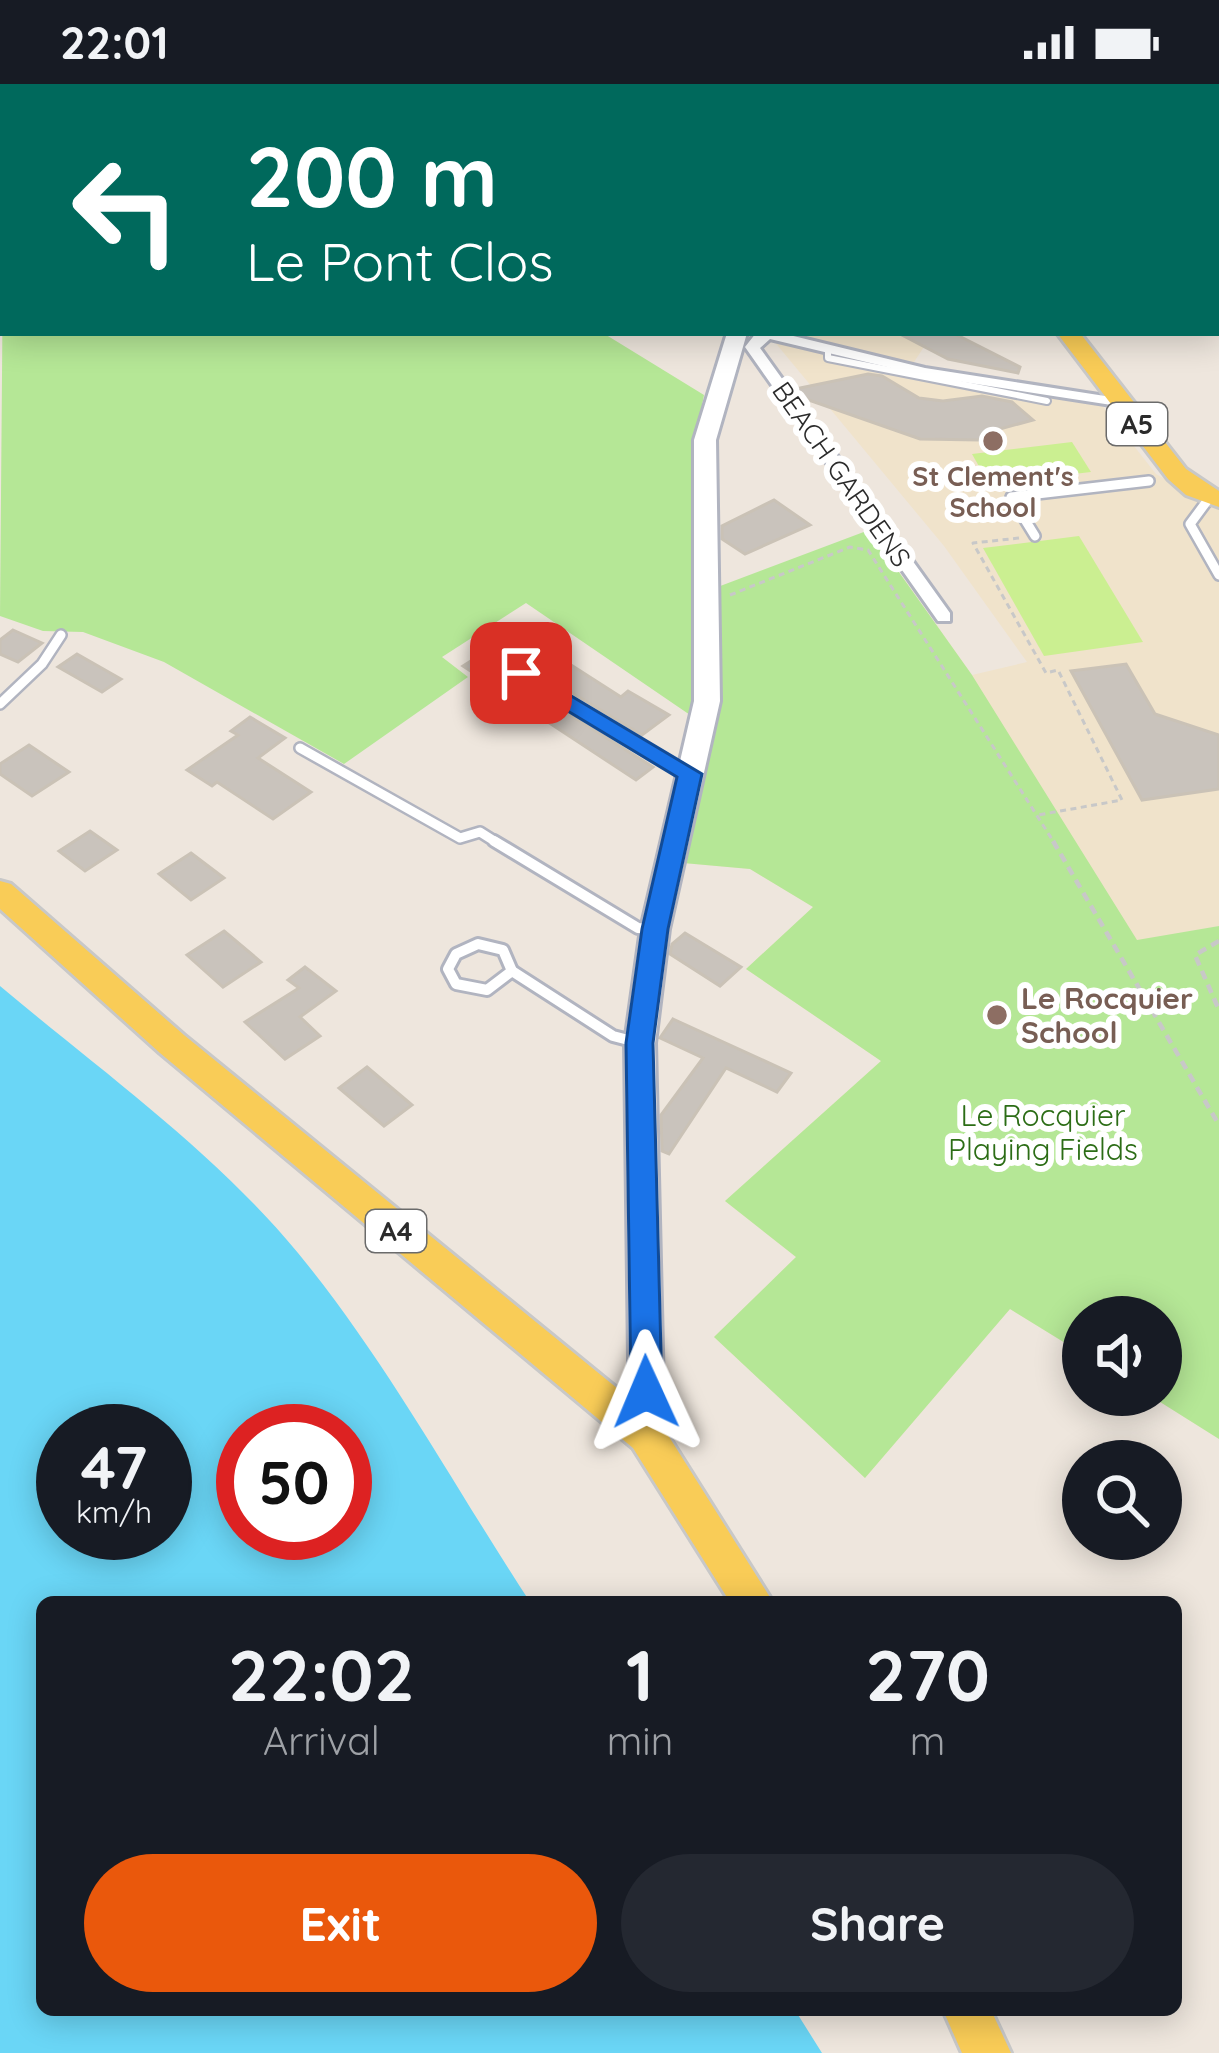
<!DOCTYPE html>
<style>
body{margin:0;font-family:Quicksand,sans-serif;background:#242831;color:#f1f3f6;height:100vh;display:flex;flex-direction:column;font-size:45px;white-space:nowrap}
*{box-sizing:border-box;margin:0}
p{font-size:39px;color:#9ea1a6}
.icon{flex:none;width:66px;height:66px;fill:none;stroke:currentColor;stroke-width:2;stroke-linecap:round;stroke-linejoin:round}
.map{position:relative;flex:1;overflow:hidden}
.sheet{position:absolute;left:36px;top:1512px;width:1146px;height:420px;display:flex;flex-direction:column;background:#171b24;border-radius:18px;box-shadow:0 6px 30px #0003}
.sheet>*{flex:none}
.banner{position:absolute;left:0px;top:0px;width:1221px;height:252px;box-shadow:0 6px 30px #0003;background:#00695c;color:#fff;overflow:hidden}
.tools{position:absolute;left:1062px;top:1212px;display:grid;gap:24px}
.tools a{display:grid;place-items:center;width:120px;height:120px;border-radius:50%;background:#171b24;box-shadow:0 6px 30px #0003;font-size:60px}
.speed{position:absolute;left:36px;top:1320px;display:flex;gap:24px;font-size:60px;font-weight:700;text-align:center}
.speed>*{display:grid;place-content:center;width:156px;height:156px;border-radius:50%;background:#171b24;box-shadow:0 6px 30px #0003;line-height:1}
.speed small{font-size:30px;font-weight:400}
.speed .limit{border:18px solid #d22;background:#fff;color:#111}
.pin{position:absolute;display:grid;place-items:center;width:102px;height:102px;color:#fff;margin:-51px;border-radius:24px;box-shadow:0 6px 18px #0006}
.me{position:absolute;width:132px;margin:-66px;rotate:359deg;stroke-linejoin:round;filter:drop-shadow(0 0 9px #0008)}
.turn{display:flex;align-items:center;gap:42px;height:252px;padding:0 48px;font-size:54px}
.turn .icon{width:156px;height:156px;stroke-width:2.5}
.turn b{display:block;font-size:84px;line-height:102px}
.eta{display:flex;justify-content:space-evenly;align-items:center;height:204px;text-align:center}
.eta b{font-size:72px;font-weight:700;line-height:84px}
.cta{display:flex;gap:24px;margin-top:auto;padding:24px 48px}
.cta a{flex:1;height:138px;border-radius:72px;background:#ea580c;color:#fff;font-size:48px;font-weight:700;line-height:138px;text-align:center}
.cta a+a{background:#242831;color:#f1f3f6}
.status{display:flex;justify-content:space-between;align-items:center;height:84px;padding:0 60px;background:#171b24;direction:ltr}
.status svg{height:33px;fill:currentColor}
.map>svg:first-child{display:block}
.education{fill:#f0e3cb}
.green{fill:#b5e796}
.pitch{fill:#cbef91}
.water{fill:#6ad6f6;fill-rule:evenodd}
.building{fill:#c9c3bc;stroke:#cac2b6;stroke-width:3}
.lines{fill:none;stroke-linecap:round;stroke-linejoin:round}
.lane-far2-casing{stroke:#b1b4c0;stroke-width:10}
.lane-far1-casing{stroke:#b1b4c0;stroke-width:14}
.lane-casing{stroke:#b1b4c0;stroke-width:16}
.street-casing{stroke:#b1b4c0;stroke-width:6}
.secondary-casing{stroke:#b1b4c0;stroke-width:6}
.primary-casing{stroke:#c8c8c8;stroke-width:6}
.path-far1{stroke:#c8c8c8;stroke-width:3;stroke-dasharray:6 4.5;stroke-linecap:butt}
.path{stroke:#c8c8c8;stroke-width:4.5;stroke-dasharray:9 6;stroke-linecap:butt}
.lane-far2{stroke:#fff;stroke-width:6}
.lane-far1{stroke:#fff;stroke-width:9}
.lane{stroke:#fff;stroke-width:10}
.street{fill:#fff;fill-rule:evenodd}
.secondary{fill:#fff;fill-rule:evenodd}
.primary{fill:#f9cc57;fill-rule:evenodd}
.route{fill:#1a73e8;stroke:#114b97;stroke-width:3}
.education-dot{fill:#8d6e63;stroke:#fff;stroke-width:4.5}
.labels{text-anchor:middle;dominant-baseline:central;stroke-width:12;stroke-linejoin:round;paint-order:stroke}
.shield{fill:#fff;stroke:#6b6b6b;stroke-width:3}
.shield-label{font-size:27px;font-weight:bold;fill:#2b2b2b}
.far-street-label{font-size:27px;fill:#2b2b2b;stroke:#fff}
.far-education-label{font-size:27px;font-weight:bold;fill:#785e54;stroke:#fff}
.education-label{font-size:30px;font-weight:bold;fill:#785e54;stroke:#fff;text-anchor:start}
.park-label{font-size:30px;fill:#2c6d16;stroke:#fff}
</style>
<div class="status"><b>22:01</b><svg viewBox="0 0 49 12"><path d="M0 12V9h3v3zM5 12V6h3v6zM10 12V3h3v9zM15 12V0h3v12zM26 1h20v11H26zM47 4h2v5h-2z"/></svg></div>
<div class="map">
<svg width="1219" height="1969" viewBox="0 0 1219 1969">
<rect width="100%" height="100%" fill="#eee6dd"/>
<g class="education">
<path d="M799,249H933L912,281L796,254Z"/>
<path d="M773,256L924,291L1101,320L1156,390L1219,426V842L1138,857L1219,1355L1149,1311H1161V1233H1083V1270L1010,1225L865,1394L714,1253L796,1173L725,1117L881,977L746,885L813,823L750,785L672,778L869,446L972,591L1027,578L944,462Z"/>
</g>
<g class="green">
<path d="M3,172V249H603L704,311L697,348L693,633L526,519L442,573L468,593L344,680L164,578L83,548L43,547L0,532Z"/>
<path d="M869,446L972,591L1137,856L1219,842V1355L1149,1311H1161V1233H1083V1270L1010,1225L865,1394L714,1253L796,1173L725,1117L881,977L746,885L813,823L750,785L672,778L690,690L707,507Z"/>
</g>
<g class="pitch">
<path d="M1072,358L1091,388L989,400L972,370Z"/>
<path d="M1079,452L1143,558L1044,572L983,464Z"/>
</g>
<path class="water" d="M0,902C101,987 214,1067 298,1169C386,1276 454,1402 530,1518H42V1926H795L822,1969H0ZM165,1347V1449H63V1347ZM345,1347V1449H243V1347Z"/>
<g class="building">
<path d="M898,249H953L1020,283L1018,289L948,275Z"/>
<path d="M868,290L882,292L919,314L943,317L982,312L1012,318L1033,336L996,346L1001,351L980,356L920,355L800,313L795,305Z"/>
<path d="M774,416L810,441L745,470L722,455V442Z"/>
<path d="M13,546L42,559L18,578L0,570V556Z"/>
<path d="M518,547L621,613L628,607L669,631L642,651L526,581L513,585L516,597L653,683L636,696L463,582Z"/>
<path d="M77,570L121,595L102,608L58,583Z"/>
<path d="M1126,580L1155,630L1219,651V705L1142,716L1071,587Z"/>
<path d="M250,633L285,654L258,674L311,708L273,735L217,698L212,702L187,686L238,651L231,647Z"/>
<path d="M29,661L69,688L32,712L0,690V680Z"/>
<path d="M90,747L117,766L85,787L59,767Z"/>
<path d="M191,769L224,794L191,816L159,790Z"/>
<path d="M224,847L261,878L223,903L187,871Z"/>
<path d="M685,849L741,883L720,902L670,870L672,860Z"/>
<path d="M305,883L336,907L300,933L320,952L285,975L245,938L299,904L288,896Z"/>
<path d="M673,935L791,989L777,1008L726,984L669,1070L662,1067L661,1031L703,974L660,954Z"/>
<path d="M367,983L412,1021L384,1042L339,1004Z"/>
</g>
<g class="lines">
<g class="lane-far2-casing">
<path id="lane-far2" d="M828,268V274L1047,317"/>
</g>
<g class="lane-far1-casing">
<g id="lane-far1">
<path d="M1210,413L1190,440L1219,491"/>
<path d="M1035,452L1011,413L1149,397"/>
<path d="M521,589L688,689"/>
<path d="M0,620L42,580L61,551"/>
<path d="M300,664L460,754L480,748L499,760"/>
</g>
</g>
<g class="lane-casing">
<g id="lane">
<path d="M494,757L638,844L653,845"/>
<path d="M478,860L503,866L512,887L487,906L456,900L448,885L456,870Z"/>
<path d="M512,887L613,952L636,958"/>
</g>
</g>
<g class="street-casing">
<g id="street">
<path d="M318,0H331L333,3H320Z"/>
<path d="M399,0H413L416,3H402Z"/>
<rect x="1218" y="30" width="1" height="8"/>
<path d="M3,55V63L0,64V56Z"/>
<path d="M756,249H781L925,284L1118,314L1125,318L1118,322L925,292L770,255L760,264L950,529V537H938L745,263Z"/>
</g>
</g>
<g class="secondary-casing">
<path id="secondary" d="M727,249H747L716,356L720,617L669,845L655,959L664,1352L659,1363L647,1368L635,1363L630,1352L625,959L641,845L694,617V356Z"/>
</g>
<g class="primary-casing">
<g id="primary">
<path d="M861,0H880L882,3H863Z"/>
<path d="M1057,249H1080L1186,385L1219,407V423L1186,411L1168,395Z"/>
<path d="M0,797L11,800L184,951L661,1340L773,1518H730L633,1364L160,969L0,825Z"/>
<path d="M943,1926H991L1011,1969H962Z"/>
</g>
</g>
<g class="path-far1">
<path d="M1019,454L973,459L1046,589L1058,586L1122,716L1038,731"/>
<path d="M730,511L850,463L868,466L1055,760"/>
</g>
<g class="path">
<path d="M1053,757L1219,1041"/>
<path d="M1219,857L1195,871L1219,926"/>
</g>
<use href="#lane-far2" class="lane-far2"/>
<use href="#lane-far1" class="lane-far1"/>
<use href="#lane" class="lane"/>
<use href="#street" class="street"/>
<use href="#secondary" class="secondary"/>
<use href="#primary" class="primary"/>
</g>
<path class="route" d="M521,582L702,690L668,845L653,959L662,1308L657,1318L646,1322L635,1318L631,1308L626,959L642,845L677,693L513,594V584Z"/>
<g class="education-dot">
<circle cx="993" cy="357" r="12"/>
<circle cx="997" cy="931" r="12"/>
</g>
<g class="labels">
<g class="shield">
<rect x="1107" y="319" width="60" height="42" rx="9"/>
<rect x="366" y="1126" width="60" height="42" rx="9"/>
</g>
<g class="shield-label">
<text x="1137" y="340">A5</text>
<text x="396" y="1147">A4</text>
</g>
<g class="far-street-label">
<text transform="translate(842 390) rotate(55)">BEACH GARDENS</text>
</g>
<g class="far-education-label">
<text x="993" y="392">St Clement's<tspan x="993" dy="31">School</tspan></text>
</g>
<g class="education-label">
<text x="1021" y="914">Le Rocquier<tspan x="1021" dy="34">School</tspan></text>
</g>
<g class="park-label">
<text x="1043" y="1031">Le Rocquier<tspan x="1043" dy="34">Playing Fields</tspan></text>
</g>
</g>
</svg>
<div class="tools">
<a><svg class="icon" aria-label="sound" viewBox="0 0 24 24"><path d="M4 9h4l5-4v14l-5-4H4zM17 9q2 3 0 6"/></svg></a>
<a><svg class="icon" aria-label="search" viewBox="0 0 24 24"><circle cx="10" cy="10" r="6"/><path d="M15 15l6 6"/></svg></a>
</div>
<div class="speed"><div>47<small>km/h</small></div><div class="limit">50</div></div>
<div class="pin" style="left:521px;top:589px;background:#d93025"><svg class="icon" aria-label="arrive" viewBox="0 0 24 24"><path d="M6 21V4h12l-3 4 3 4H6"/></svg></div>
<svg class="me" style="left:646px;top:1308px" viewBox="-20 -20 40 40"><path d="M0-17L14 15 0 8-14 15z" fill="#1a73e8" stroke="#fff" stroke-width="4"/></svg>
<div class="banner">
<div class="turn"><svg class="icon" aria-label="left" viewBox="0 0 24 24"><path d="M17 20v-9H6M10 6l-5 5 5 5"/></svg><div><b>200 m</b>Le Pont Clos</div></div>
</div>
<section class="sheet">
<div class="eta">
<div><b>22:02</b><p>Arrival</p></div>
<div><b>1</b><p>min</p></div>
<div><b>270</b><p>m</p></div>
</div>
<div class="cta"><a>Exit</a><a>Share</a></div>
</section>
</div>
